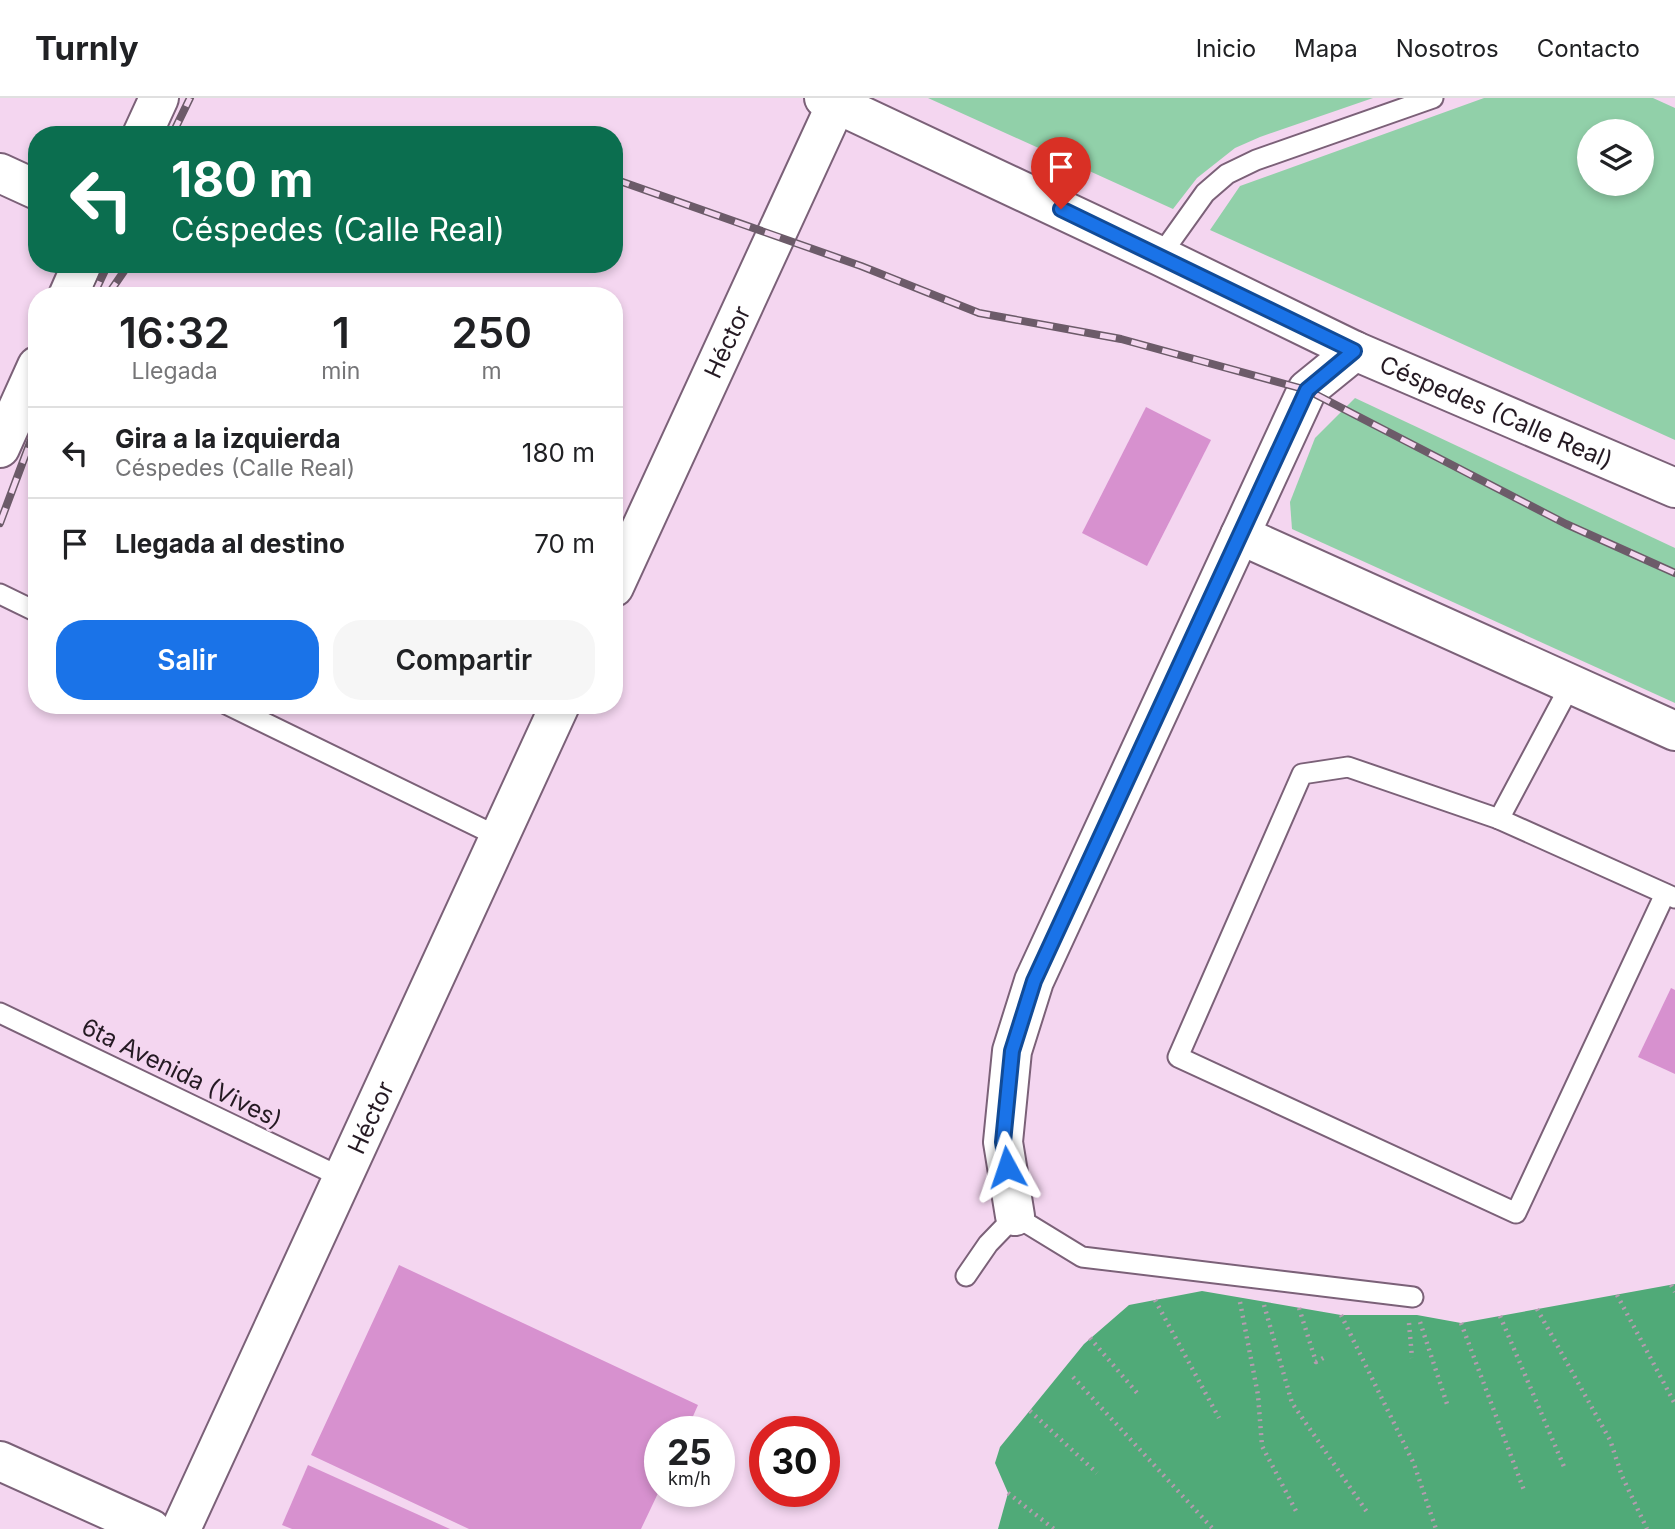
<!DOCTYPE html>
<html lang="es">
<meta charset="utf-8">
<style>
body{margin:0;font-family:Inter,sans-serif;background:#f6f6f6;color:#202124;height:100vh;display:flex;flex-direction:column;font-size:26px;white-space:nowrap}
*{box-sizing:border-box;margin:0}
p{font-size:23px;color:#757577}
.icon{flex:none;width:38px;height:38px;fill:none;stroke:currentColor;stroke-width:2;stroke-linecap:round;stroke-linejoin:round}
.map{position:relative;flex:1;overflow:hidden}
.sheet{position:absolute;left:28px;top:189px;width:595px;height:427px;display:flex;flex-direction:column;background:#fff;border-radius:28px;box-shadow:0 4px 10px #0003}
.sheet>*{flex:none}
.guide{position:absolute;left:28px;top:28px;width:595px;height:147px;border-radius:28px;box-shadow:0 4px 10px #0003;background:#0b6e4f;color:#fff;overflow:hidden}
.controls{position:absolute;left:1577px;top:21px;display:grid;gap:14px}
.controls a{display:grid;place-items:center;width:77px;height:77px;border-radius:50%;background:#fff;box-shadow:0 4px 10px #0003;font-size:35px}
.speed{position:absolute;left:644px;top:1318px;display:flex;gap:14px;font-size:35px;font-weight:700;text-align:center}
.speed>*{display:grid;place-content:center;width:91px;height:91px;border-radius:50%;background:#fff;box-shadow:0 4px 10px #0003;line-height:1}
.speed small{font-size:18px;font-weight:400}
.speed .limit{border:10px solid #d22;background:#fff;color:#111}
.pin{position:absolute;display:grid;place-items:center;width:60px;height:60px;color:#fff;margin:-72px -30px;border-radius:50% 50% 50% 0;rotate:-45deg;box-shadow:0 0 7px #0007}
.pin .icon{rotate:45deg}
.me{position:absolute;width:77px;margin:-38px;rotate:355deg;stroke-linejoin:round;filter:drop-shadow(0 0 5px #0008)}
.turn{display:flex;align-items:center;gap:24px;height:147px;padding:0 28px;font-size:32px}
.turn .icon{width:91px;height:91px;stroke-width:2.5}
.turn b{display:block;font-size:49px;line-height:60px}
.eta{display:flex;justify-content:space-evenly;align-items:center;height:119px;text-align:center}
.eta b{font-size:42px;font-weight:600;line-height:49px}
.button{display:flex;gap:14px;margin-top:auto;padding:14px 28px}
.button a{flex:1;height:80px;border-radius:28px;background:#1a73e8;color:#fff;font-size:28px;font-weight:600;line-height:80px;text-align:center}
.button a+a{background:#f6f6f6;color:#202124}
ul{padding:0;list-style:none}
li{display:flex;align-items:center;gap:21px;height:91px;padding:0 28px;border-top:2px solid #e0e0e0}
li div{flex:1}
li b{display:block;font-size:26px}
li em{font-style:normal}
header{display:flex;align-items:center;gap:42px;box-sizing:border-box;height:98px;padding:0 35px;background:#fff;border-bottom:2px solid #e0e0e0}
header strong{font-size:33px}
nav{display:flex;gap:38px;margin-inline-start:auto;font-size:24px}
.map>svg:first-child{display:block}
.green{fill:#91d0a9;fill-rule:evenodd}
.water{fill:#50aa78}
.building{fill:#d791cf}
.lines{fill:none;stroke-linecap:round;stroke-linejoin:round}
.service-casing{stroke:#7b6178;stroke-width:23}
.minor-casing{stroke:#7b6178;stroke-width:42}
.tertiary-casing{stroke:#7b6178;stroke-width:42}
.secondary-casing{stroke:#7b6178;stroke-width:42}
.primary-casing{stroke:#7b6178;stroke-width:42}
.path{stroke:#b49cb0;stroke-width:4.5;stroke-dasharray:2 5;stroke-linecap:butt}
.service{stroke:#fff;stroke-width:19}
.minor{stroke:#fff;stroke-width:38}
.tertiary{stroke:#fff;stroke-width:38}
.secondary{stroke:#fff;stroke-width:38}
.primary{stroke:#fff;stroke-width:38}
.rail-casing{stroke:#6c5b69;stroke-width:8}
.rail{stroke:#f4d6f0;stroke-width:5;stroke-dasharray:16;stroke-linecap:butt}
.route-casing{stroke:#114b97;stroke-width:18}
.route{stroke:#1a73e8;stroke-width:12}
.labels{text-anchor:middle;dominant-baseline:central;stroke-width:5;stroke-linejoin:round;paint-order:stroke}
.street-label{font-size:24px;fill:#251a23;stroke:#f4d6f0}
</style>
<header>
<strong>Turnly</strong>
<nav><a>Inicio</a><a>Mapa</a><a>Nosotros</a><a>Contacto</a></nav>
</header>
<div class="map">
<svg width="1675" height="1431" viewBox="0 0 1675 1431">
<rect width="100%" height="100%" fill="#f4d6f0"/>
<g class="green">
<path d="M928,0H1373L1260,39L1235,50L1197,80L1173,111Z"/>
<path d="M1484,0H1653L1675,10V342L1210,132L1240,88ZM1589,33H1642V86H1589Z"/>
<path d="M1355,300L1675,450V605L1292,431L1290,404L1315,340Z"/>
</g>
<path class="water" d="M1675,1186V1431H998L1008,1395L995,1365L1000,1349L1084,1246L1129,1207L1202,1193L1341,1217H1417L1461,1225Z"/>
<g class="building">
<path d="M1146,309L1211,342L1147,468L1082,435Z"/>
<path d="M1671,890L1675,892V976L1638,959Z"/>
<path d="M399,1167L698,1307L686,1334H660V1391L641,1431H469L311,1357Z"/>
<path d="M308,1367L450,1431H292L282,1427Z"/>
</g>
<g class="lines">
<g class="service-casing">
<g id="service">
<path d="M1160,158L1205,95L1227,76L1256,62L1433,0"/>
<path d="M0,496L37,514"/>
<path d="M1571,586L1499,721L1675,800"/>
<path d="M228,607L499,739"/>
<path d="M1499,721L1348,669L1302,676L1178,959L1516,1115L1665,796"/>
<path d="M0,915L343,1080"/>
<path d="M966,1178L988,1146L1015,1118L1082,1159L1413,1199"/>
</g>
</g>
<g class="minor-casing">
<g id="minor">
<path d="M0,75L37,92"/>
<path d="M1240,437L1675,633"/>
<path id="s1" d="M614,489L839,0"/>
<path d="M1015,1118L1003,1044L1012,953L1034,883L1307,292L1355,253"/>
<path id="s2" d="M181,1431L560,607"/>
</g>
</g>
<g class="tertiary-casing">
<path id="tertiary" d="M0,1363L151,1431"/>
</g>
<g class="secondary-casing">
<g id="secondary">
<path d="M142,37L159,0"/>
<path d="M68,198L82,166"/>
<path d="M0,350L37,268"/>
</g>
</g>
<g class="primary-casing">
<g id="primary">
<path id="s3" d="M824,0L1160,158L1355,253L1675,390"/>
</g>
</g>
<g class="path">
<path d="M1671,1187L1675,1194"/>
<path d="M1617,1197L1675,1306"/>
<path d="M1155,1202L1219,1320"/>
<path d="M1240,1204L1258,1297L1262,1348L1296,1413"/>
<path d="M1264,1207L1292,1305L1369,1417"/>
<path d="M1299,1210L1316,1264L1325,1259"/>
<path d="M1537,1211L1610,1342L1622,1378L1647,1431"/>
<path d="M1341,1217L1414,1366L1436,1431"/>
<path d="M1500,1218L1565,1371"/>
<path d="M1420,1224L1447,1306"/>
<path d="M1409,1225L1412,1260"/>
<path d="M1461,1225L1525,1395"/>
<path d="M1090,1240L1138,1296"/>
<path d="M1073,1279L1213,1431"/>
<path d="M1030,1313L1097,1375"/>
<path d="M1008,1395L1054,1431"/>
</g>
<use href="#service" class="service"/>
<use href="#minor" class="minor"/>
<use href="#tertiary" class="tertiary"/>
<use href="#secondary" class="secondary"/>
<use href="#primary" class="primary"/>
<g class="rail-casing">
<g id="rail">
<path d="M172,37L190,0"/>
<path d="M368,37L400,35L424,37"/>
<path d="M614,81L861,168L979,215L1121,241L1307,292L1566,426L1675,475"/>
<path d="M93,198L108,166"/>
<path d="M107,198L129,166"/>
<path d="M0,425L37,326"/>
</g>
</g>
<use href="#rail" class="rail"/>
</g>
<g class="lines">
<g class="route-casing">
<path id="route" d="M1007,1069L1003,1044L1012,953L1034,883L1307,292L1354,253L1061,111"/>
</g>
<use href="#route" class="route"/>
</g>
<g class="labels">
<g class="street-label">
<text stroke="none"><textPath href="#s1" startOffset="270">Héctor</textPath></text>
<text stroke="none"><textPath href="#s3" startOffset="742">Céspedes (Calle Real)</textPath></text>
<text transform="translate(182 975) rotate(26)">6ta Avenida (Vives)</text>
<text stroke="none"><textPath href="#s2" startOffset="453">Héctor</textPath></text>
</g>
</g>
</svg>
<div class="controls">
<a><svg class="icon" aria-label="layers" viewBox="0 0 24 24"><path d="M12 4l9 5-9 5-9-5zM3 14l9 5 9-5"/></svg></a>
</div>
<div class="speed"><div>25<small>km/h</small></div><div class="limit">30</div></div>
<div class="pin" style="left:1061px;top:111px;background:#d93025"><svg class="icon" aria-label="arrive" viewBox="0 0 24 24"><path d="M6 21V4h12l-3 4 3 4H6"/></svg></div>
<svg class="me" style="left:1007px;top:1069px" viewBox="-20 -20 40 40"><path d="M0-17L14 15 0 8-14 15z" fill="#1a73e8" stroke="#fff" stroke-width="4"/></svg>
<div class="guide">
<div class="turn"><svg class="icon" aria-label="left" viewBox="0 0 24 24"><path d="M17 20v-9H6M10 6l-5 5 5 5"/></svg><div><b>180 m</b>Céspedes (Calle Real)</div></div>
</div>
<section class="sheet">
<div class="eta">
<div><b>16:32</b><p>Llegada</p></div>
<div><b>1</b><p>min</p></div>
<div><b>250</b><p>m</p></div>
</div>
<ul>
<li><svg class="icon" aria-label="left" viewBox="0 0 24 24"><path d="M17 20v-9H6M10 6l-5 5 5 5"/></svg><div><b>Gira a la izquierda</b><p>Céspedes (Calle Real)</p></div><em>180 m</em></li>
<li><svg class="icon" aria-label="arrive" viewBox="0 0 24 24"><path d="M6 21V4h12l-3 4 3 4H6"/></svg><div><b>Llegada al destino</b></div><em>70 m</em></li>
</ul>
<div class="button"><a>Salir</a><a>Compartir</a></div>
</section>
</div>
